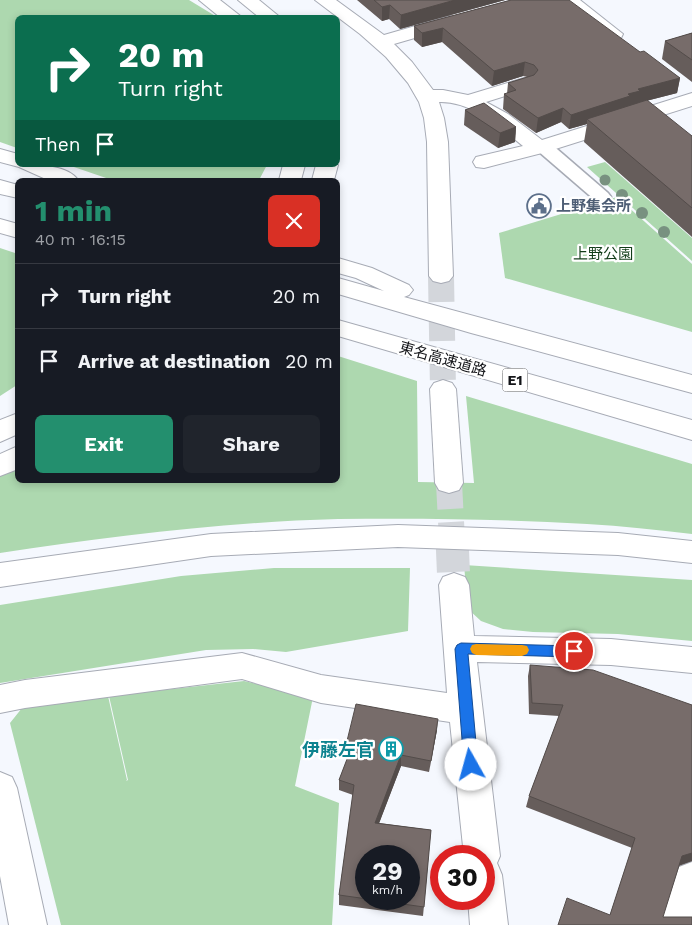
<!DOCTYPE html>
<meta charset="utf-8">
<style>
body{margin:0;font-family:"Work Sans","Noto Sans JP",sans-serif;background:#20242c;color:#f1f3f6;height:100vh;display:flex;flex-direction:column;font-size:19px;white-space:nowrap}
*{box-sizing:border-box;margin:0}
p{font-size:16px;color:#9ea1a6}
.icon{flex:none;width:28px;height:28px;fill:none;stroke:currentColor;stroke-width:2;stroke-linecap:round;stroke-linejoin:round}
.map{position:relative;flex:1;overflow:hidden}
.drawer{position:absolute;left:15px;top:178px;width:325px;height:305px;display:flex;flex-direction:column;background:#171b24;border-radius:8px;box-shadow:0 2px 8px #0003}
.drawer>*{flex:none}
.guide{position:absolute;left:15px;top:15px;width:325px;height:152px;border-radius:8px;box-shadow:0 2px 8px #0003;background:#0b6e4f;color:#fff;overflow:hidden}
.speed{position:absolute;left:355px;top:845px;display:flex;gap:10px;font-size:25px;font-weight:700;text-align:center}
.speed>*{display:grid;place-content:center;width:65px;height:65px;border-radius:50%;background:#171b24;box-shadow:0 2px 8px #0003;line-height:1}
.speed small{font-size:12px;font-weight:400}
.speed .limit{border:8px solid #d22;background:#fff;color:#111}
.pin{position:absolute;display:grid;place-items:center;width:42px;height:42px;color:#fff;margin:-21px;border:2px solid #fff;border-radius:50%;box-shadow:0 1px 5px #0007}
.me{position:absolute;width:55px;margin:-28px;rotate:353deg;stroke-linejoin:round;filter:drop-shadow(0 0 4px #0008)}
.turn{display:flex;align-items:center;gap:18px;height:105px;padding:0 20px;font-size:22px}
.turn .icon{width:65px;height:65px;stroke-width:2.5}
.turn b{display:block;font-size:35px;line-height:42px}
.then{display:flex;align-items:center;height:48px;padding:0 20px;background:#0003;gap:10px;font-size:19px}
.round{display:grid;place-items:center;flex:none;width:52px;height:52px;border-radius:8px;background:#20242c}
.overview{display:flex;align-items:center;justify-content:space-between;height:85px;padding:0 20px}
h1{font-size:30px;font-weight:700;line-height:38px;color:#238f6e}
.button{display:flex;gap:10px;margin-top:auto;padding:10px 20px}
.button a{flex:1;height:58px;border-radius:8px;background:#238f6e;color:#fff;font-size:20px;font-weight:700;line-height:58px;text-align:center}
.button a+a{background:#20242c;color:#f1f3f6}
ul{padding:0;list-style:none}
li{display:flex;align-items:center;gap:15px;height:65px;padding:0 20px;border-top:1px solid #363941}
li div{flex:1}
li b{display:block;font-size:19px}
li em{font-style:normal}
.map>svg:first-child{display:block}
.green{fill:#add8af}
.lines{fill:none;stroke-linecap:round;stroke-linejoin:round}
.minor-tunnel-far1{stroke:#d3d6db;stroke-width:26;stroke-dasharray:26 13;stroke-linecap:butt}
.minor-tunnel{stroke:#d3d6db;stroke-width:33;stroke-dasharray:33 16;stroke-linecap:butt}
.service-casing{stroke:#a7abb5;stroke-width:3}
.minor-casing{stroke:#a7abb5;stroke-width:2}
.motorway-casing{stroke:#a7abb5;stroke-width:2}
.service{fill:#fff;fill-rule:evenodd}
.minor{fill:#fff;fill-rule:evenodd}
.motorway{fill:#fff;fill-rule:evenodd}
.tree{fill:#789180}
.wall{fill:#665d5b}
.shaded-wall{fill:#534c4a}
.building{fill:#776c6a;stroke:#534c4a;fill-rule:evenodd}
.route{fill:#1a73e8;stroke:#114b97}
.slow{fill:#f59e0b}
.labels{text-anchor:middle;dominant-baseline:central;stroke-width:4.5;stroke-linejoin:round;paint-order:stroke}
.shield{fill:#fff;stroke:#595a5d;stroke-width:1}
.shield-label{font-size:14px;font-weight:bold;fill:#121317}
.service-label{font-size:15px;font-weight:bold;fill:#4e5e75;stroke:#fff;text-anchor:start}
.park-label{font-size:15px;fill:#123d19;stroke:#fff}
.street-label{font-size:15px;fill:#121317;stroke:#fff}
.near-culture-label{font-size:18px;font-weight:bold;fill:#0d838f;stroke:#fff;text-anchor:end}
</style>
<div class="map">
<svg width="692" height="925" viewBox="0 0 692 925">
<rect width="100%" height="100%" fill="#f5f8fe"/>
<g class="green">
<path d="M0,0H189L217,17L18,18L17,148L0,142Z"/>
<path d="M605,162L692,238V261L587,167Z"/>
<path d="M68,165H267L259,180H112Z"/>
<path d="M617,197L692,264V332L505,278L499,233Z"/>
<path d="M0,248L18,254L17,385L0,396Z"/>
<path d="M338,356L417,381L418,482L474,483L466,396L692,464V534C657,530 622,526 587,524C504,519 421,518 338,519C226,522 111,536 0,553V468L17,459L18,480H338Z"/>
<path d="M464,565L692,580V641L618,634L533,632L503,629L481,621L468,609Z"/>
<path d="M274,568H410L408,631L286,652L253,649L206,650L0,683V605L181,576Z"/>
<path d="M244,681L313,697L295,786L339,803L332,925H61L10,723L22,708L108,696L127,780L126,781L128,780L109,696Z"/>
</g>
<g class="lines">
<g class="minor-tunnel-far1">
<path d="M441,276L443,389"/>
<path d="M449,483L452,540"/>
</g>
<path class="minor-tunnel" d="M452,539L454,585"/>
<g class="service-casing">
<path id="service" d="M544,142L550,143L608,193L611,197L608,201L602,202L596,201L538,151L535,147L538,143Z"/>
</g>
<g class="minor-casing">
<g id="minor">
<path d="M315,0H336L384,35L450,16L456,18L459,22L456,26L394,44L412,62L433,90H443L468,95L524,78L531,80L534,84L531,88L486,102L508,114L542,140L692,93V106L546,152L484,168L476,167L473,162L476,157L523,146C499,127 472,101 439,102L444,118L448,142L453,276L449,281L441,283L433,281L429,276L427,142L424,118L419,102L408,83L386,57L360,34Z"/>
<path d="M560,0H580L623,34L621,38L614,40L607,38Z"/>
<path d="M443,380L452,383L456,389L463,483L459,490L449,493L439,490L435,483L430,389L434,383Z"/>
<path d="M454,573L465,577L469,585L474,636L611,639L692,647V673L611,665L477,662L500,856L497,863L502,875L508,925H470L468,899H484V856H464L450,722L321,703L242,679L25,708L0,713V685L25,680L242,653L321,675L447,693L439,585L443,577Z"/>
<path d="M0,772L12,777L17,788L47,925H9L0,876Z"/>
<path d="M692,862V925H660L679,867Z"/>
</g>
</g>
<g class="motorway-casing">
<g id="motorway">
<path d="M199,0H220L243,18H221Z"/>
<path d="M238,0H259L281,18H260Z"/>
<path d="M0,149L18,154V165C35,165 67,164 78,180H48L19,167L0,162Z"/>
<path d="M283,165H305L301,180H279Z"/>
<path d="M316,165H338L334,180H312Z"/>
<path d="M0,180L18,185V198L0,194Z"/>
<path d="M0,219L18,224V238L0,233Z"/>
<path d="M338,258L372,268L409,285L413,290L409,295L404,297L692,375V393L471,333L338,294V278L384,291L356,278L338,273Z"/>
<path d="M338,320L692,420V440L338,336Z"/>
<path d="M18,413V434L0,442V420Z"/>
<path d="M18,446V469L0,476V454Z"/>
<path d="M398,525L618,533L692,541V563L618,555L398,547L211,556L0,587V563L211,534Z"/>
</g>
</g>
<use href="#service" class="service"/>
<use href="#minor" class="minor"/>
<use href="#motorway" class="motorway"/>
</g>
<g class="tree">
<circle cx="605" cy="180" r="5.5"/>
<circle cx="622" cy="195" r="6"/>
<circle cx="642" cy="213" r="6"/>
<circle cx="664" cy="232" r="6"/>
</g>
<g class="wall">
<path d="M357,0H505L400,29L389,19L382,21Z"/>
<path d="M511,0L640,52L680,78L677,93L638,103L692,136V237L584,142L587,124L569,129L561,122L536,133L503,109L504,94H507L508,83L527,77L523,76L492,86L442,42L422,47L414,40V26Z"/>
<path d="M692,33V82L662,59L665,41Z"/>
<path d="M465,110L516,127L515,142L498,148L464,125Z"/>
<path d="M530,665L692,705V861L679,866L610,915L632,848L526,807L529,796L559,716L529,714L528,676Z"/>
<path d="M437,730L429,772L401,766L379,823L431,830L423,916L339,905V895L353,795L339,790V780L348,757L346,756V745Z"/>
</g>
<g class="shaded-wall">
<path d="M455,0H505L400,29L401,15Z"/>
<path d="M390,5L389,19L382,21V7Z"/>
<path d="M443,28L442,42L422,47V33Z"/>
<path d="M525,62L523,76L492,86L494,71Z"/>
<path d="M680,78L677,93L638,103V105L587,119V124L569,129L571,115L628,94L638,89Z"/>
<path d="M563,108L561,122L536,133L538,118Z"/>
<path d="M516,127L515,142L498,148L500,133Z"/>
<path d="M438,719L437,730L429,772L431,761Z"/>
<path d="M401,755V766L375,834V823Z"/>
<path d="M692,853V861L677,866L682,856Z"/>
</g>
<g class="building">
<path d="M374,0H455L401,15L390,5L382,7Z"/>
<path d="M511,0H569L640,52L644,51L680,78L638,89L640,91L628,94L630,96L571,115L563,108L538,118L504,94L516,90L508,83L534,75L538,70L534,65L525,62L494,71L443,28L422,33L414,26Z"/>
<path d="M692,33V60L665,41Z"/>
<path d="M647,100L692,136V208L587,119Z"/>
<path d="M484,103L516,127L500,133L465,110Z"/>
<path d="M530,665L593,670L692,705V853L682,856L663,917H692V925H558L567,898L610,915L635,838L529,796L563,705L532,703Z"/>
<path d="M356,704L438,719L431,761L401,755L375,823L431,830L424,907L339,895L354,785L339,780L352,746L346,745ZM366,856H409V899H366Z"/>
</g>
<path class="route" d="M461,643L574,646L578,648L580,651L578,655L574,657L468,654L478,765L476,769L471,771L466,769L464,765L455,649L457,645Z"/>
<path class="slow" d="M476,644L522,645L527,646L529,650L527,654L522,656L476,655L472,653L470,649L472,645Z"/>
<defs>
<g id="civic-ring" transform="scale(1.25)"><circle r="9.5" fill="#fff" stroke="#5c6f8a" stroke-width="1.5"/><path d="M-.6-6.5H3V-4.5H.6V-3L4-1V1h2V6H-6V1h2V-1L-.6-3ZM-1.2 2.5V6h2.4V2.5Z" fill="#5c6f8a"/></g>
<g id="building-ring" transform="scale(1.25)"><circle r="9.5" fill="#fff" stroke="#0f9aa8" stroke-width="1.5"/><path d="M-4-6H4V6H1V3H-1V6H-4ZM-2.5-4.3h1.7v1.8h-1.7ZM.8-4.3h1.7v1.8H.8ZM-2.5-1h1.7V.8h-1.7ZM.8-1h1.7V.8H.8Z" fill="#0f9aa8"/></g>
</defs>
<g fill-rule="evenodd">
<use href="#civic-ring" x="539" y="206"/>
<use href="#building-ring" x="391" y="749"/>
</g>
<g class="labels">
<rect class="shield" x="502.5" y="368.5" width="25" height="23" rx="4"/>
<g class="shield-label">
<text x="515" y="380">E1</text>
</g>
<g class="service-label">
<text x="556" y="206">上野集会所</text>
</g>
<g class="park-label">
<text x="603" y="254">上野公園</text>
</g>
<g class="street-label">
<text transform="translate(443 359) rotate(16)">東名高速道路</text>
</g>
<g class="near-culture-label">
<text x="374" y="749">伊藤左官</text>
</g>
</g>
</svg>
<div class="speed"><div>29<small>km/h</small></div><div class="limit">30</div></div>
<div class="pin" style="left:574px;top:651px;background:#d93025"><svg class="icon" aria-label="arrive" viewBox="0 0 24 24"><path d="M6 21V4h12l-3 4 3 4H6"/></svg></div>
<svg class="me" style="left:471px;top:765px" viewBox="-20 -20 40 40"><circle r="19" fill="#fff"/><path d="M0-13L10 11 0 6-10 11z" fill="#1a73e8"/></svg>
<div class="guide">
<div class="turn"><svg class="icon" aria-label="right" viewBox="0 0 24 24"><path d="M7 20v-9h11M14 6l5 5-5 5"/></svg><div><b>20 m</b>Turn right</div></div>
<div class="then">Then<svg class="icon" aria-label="arrive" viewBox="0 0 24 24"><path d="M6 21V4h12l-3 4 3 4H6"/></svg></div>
</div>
<section class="drawer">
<div class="overview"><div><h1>1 min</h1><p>40 m · 16:15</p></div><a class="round" style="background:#d93025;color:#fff"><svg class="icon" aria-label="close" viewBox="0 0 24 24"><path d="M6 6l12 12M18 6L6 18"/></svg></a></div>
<ul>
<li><svg class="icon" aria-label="right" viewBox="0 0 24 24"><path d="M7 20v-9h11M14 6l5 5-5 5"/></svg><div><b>Turn right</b></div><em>20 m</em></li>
<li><svg class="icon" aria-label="arrive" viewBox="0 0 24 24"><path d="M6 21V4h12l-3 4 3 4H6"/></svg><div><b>Arrive at destination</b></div><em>20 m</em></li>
</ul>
<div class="button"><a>Exit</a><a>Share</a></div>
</section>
</div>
